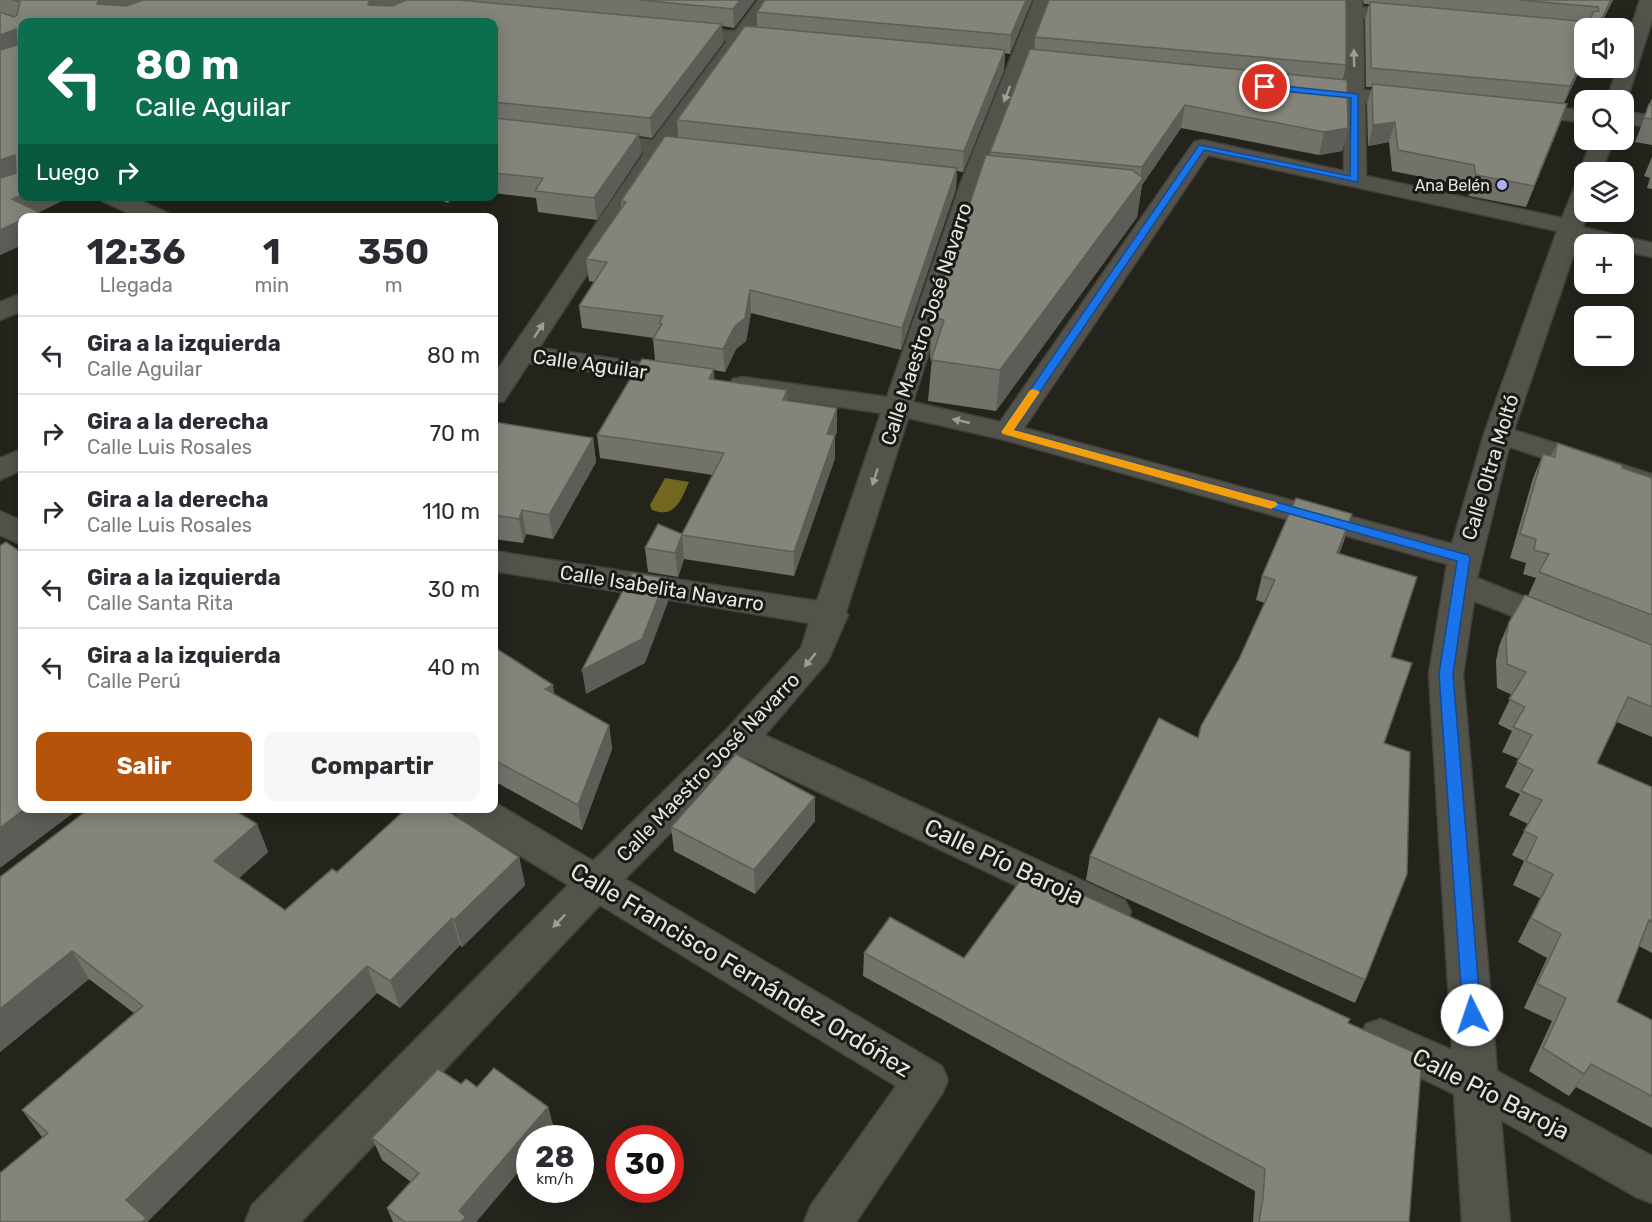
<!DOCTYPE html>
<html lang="es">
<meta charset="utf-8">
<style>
body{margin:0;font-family:Rubik,sans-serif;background:#f7f7f7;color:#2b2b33;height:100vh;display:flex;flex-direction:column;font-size:22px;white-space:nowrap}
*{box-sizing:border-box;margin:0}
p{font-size:20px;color:#7c7c81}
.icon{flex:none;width:33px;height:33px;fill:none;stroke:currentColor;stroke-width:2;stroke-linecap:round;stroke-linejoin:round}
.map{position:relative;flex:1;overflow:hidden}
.details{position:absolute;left:18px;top:213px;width:480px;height:600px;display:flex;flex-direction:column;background:#fff;border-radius:12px;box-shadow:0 3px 15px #0003}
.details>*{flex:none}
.banner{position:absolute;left:18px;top:18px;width:480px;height:183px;border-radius:12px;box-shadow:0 3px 15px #0003;background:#0b6e4f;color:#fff;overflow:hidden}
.fabs{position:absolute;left:1574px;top:18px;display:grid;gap:12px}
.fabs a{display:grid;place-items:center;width:60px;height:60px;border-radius:12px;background:#fff;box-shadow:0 3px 15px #0003;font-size:30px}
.speed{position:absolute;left:516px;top:1125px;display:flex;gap:12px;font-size:30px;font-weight:700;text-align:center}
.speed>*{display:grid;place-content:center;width:78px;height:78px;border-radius:50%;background:#fff;box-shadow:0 3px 15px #0003;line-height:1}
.speed small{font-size:15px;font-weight:400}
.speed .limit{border:9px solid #d22;background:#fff;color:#111}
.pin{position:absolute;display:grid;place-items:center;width:51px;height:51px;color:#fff;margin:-26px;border:3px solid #fff;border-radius:50%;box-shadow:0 2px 6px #0007}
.me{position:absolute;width:66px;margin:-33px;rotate:356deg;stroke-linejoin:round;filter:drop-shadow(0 0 4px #0008)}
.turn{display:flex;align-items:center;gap:21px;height:126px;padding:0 18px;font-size:27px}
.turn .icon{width:78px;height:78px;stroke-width:2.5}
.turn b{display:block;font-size:42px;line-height:51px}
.then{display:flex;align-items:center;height:57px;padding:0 18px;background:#0003;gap:12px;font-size:22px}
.eta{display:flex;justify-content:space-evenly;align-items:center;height:102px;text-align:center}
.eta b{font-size:36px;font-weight:700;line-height:42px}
.primary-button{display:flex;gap:12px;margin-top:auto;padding:12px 18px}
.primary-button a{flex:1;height:69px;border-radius:12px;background:#b45309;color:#fff;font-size:24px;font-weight:700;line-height:69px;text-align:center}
.primary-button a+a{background:#f7f7f7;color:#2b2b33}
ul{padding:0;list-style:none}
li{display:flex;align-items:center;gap:18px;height:78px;padding:0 18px;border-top:2px solid #e1e1e2}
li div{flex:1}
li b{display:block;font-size:22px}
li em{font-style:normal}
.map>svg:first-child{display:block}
.water{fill:#72671f}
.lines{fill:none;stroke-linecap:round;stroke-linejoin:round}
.pedestrian-casing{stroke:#41403b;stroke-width:3}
.minor-casing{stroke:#41403b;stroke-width:3}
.pedestrian{fill:#54534b;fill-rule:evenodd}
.minor{fill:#54534b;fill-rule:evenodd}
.wall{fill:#72726a}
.shaded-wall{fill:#5d5c56}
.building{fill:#85847b;stroke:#5d5c56;stroke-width:1.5}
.oneway{fill:#9d9c96}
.route{fill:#1a73e8;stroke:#114b97;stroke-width:1.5}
.slow{fill:#f59e0b}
.poi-dot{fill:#aab0fb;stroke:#1a1913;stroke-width:2}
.labels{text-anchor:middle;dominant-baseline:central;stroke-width:6;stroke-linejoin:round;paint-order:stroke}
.far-poi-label{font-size:16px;fill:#e6e5e1;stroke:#1a1913;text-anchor:end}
.street-label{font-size:20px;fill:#e6e5e1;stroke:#1a1913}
.near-street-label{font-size:24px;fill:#e6e5e1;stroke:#1a1913}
</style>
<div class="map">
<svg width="1652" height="1222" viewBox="0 0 1652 1222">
<rect width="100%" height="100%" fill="#24231c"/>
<path class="water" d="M665,478L689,482C681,500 675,519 652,510L650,505Z"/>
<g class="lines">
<g class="pedestrian-casing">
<path id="pedestrian" d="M1569,224L1652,243V257L1623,251V244H1596L1561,236L1557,231L1561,226Z"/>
</g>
<g class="minor-casing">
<g id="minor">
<path d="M758,0H776L753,32L782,35L792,41L782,47L745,43L673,143L708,147L711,152L708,157L700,159L665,155L539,348L680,368L690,370L694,376L690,382L680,384L529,363L504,401L494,403V375L644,153L589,146L586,141L589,136L597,134L653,140L727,41L671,35L668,31L671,27L735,31Z"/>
<path d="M1034,0H1052L983,182L913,402L1000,422L1194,142L1202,140L1344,171V101L1295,95L1292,91L1295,87L1344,89V16L1228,6L1219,0H1288L1344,5V0H1362V7L1418,13L1420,17L1418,21L1411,23L1363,18L1364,90L1415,95L1422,97L1425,101L1422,105L1415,107L1365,103L1366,176L1562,218L1576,184L1584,182V212H1588L1514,430L1652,474V493L1509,447L1477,578L1573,616L1578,624L1573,632L1561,635L1474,601L1463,674L1497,1071L1652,1156V1203L1636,1197L1501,1120L1510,1222H1462L1454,1094L1366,1052L1359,1038L1366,1024L1381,1019L1452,1050L1429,674L1447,564L1001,439L908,418L846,612L848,615L828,661L765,735L1125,900L1131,912L1125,924L1111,929L1097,924L745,757L625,879L942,1066L948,1080L942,1094L856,1222H804L811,1205L896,1086L600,905L301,1222H245L252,1205L568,885L459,818L453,808H494V802L593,861L727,729L801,648L809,623L494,571V551L817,601L881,413L743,393L733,391L729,385L733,379L743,377L887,397L961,182ZM1208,155L1557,231L1484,434L1452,544L1024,428Z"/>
<path d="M1640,0H1652V20L1627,100L1623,105V100H1607L1617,68H1623V51Z"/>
<path d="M1520,105L1584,110V122L1513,115L1509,111L1513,107Z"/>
<path d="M1623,111L1652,116V128L1623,123Z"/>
<path d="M1592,140H1614L1601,172H1584V177L1579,172Z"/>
<path d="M99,196H131L168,213L171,218H139L102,201Z"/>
<path d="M22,293V311L0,320V302Z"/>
<path d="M22,449V470L0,480V458Z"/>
<path d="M0,511L22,521V545L0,535Z"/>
</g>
</g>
<use href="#pedestrian" class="pedestrian"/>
<use href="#minor" class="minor"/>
</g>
<g class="wall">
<path d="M0,0H755L734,28L722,26L723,43L652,138L639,136L641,154L597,220L538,212L536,198L494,193V22H22V196H72L39,212L22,218V245L0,255Z"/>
<path d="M765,0H1032L1010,54L1005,53L1004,70L963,172L957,171L956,189L901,350L751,313L746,341L736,349L725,372L714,370V379L788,401L837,408V432L835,436V458L794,576L684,559L678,577L648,572L645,548L682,534L713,475L600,458L597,435L655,360L653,339L654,338L582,328L579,306L594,282L589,281L586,259L621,208V201L678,137L677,120L757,27V12Z"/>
<path d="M1363,0H1613L1599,28H1584V61L1564,103L1560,124L1526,207L1469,196L1467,186L1392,171L1389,142L1368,146L1367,104L1372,87H1366L1365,20L1369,4H1364Z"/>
<path d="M1035,37L1346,65L1343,79L1348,128L1342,151L1319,155L1181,128L1142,185L1137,217L996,411L928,401L932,358H930L932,317L990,155V152L1034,50Z"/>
<path d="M1652,98V145L1635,142Z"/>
<path d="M1652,157V189L1647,188L1650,178L1644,176Z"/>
<path d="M430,196H454L448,203Z"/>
<path d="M494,422L593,438L596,462L553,539L526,534L523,543L494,539Z"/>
<path d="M1557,443L1622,468L1652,478V645L1528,596L1536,578L1523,574L1526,563L1510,558L1533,478L1543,454L1551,457Z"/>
<path d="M1345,538L1339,554L1391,657L1365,980L1355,1003L1086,880L1090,856L1198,738L1239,659L1265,603L1256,600L1262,576Z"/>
<path d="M1509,622L1652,645V737L1617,722L1597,763L1652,787V953L1639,946L1617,1002L1652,1020V1128L1576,1087L1569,1096L1529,1071L1552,1021L1524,1008L1547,958L1518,942L1540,898L1513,885L1524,861L1512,855L1528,824L1509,815L1520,794L1505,787L1519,759L1502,752L1512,731L1498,724L1512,695L1497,688L1496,661L1499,646Z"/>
<path d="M494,647L554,694L609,725L612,749L582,830L494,781Z"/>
<path d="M815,797V821L755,894L674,851L671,827Z"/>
<path d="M257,824L268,852L239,878L285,910L337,872L519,857L525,885L462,947L460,945L400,1008L377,993L148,1221L41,1136L22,1110L134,1013L89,979L0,1052V877Z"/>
<path d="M864,953L964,958L1348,1023L1409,1222H1253L1255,1191L863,976Z"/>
<path d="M461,1084L477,1087L548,1107L554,1129L546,1138H530V1158L476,1222H393L387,1208L411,1182L382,1160L372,1138Z"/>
</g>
<g class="shaded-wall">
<path d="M99,0H152L106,16L97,4Z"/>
<path d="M372,0H408L373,20L368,5L369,2Z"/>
<path d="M740,0H755L734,28L733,9Z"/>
<path d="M1026,0H1032L1010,54L1011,35Z"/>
<path d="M1611,0H1613L1599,28H1597Z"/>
<path d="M722,24L723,43L652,138L650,118Z"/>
<path d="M16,29L22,46L0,56V35Z"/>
<path d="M1005,50L1004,70L963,172L964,151Z"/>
<path d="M1584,57V61L1563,106L1570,86Z"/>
<path d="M1567,104L1560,124L1526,207L1534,186Z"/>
<path d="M1185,105L1181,128L1142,185L1137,217L996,411L1000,370L1139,183L1142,167Z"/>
<path d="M1395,122L1389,142L1368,146L1373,125Z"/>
<path d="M1348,128L1342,151L1319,155L1324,132Z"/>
<path d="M639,134L641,154L597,220L594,198Z"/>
<path d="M15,155L22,173L0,183V160Z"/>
<path d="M957,168L956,189L901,350L902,328Z"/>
<path d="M22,195V196H72L27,218L12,199Z"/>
<path d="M447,196H454L448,203Z"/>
<path d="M39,212L42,218H27Z"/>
<path d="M22,220V245L0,255V230Z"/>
<path d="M750,290L751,313L746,341L736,349L725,372L723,349Z"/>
<path d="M714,369L715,392L709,379Z"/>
<path d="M787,390L788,413L783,400Z"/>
<path d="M837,408V432L835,436V458L794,576V552L827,434Z"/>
<path d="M593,438L596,462L553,539L549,515Z"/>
<path d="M522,510L526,534L523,543L519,519Z"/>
<path d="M1352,514L1345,538L1330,578L1337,553Z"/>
<path d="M682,535L684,559L678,577L675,553Z"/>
<path d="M666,578L668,602L645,663L586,694L582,670Z"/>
<path d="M553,685L557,709L545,689Z"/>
<path d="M609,725L612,749L582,830L578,805Z"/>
<path d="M815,797V821L755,894L754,870Z"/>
<path d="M26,808H80L0,868V828Z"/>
<path d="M257,824L268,852L227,889L214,861Z"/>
<path d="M519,857L525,885L462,947L454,920Z"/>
<path d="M452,918L460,945L400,1008L390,981Z"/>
<path d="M72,951L89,979L0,1052V1009Z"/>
<path d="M367,966L377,993L148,1221V1222H142L126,1200Z"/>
<path d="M1591,1064L1576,1087L1569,1096L1584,1074Z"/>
<path d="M548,1107L554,1129L546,1138H530V1158L476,1222H461L459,1211Z"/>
</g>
<g class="building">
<path d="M12,0H99L97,4L126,6L143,0H372L369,2L368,5L392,6L406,0H459L722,24L650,118L494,102V22H22V195L12,199L39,212L27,218H22V220L0,230V178L16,173L15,155L0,160V50L17,45L16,29L0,35V12L14,17L17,15L20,2Z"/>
<path d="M640,0H740L733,9Z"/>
<path d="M765,0H1026L1011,35L757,12Z"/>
<path d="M1049,0H1346V65L1035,37Z"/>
<path d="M1519,0H1611L1597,28H1584V57L1570,86L1371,68L1370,2L1590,22L1593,12L1599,11L1598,7Z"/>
<path d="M745,26L1005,50L964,151L677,120Z"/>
<path d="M1030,49L1347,80L1348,128L1324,132L1185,105L1142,167L990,152Z"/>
<path d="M1372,84L1567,104L1534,186L1476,175L1474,165L1398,150L1395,122L1373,125Z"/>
<path d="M1649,104L1652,105V119L1644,118Z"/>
<path d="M494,118L639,134L594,198L535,191L543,178L494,173Z"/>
<path d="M665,136L957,168L902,328L750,290L745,318L735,326L723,349L653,339L662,324L659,323L663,316L579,306L607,262L586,259L626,202L621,201Z"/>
<path d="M986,155L1132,170L1143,178L1000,370L931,360L944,320L932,317Z"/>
<path d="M642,359L714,369L709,379L787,390L783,400L837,408L827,434L835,435L794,552L682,535L675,553L645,548L658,524L682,534L724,453L597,435Z"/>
<path d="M494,422L593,438L549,515L522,510L519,519L494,515Z"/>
<path d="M1557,443L1622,465V468L1652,478V615L1539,572L1549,554L1534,550L1536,539L1520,534L1543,454L1555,457Z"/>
<path d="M1296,498L1352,514L1337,553L1417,577L1391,657L1412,663L1384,743L1410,752L1407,874L1365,980L1090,856L1159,718L1198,738L1201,726L1239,659L1275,580L1262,576Z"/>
<path d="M6,542L22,553V808H26L0,828V546Z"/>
<path d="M632,573L666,578L642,639L582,670Z"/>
<path d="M1525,595L1652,645V707L1628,697L1597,763L1652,787V922L1649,920L1617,1002L1652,1020V1096L1591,1064L1584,1074L1543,1048L1566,998L1537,984L1561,934L1531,918L1553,874L1526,861L1537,837L1524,831L1542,800L1521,791L1533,770L1517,762L1532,735L1513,727L1525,707L1509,699L1526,672L1507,664L1506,637L1509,622Z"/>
<path d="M494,647L553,685L545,689L609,725L578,805L494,760Z"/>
<path d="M736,754L815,797L754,870L671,827Z"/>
<path d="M90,808H231L257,824L214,861L285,910L332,869L337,872L407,808H443L519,857L454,920L452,918L390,981L367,966L126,1200L146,1218L142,1222H0V1173L48,1133L22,1110L143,1006L72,951L0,1009V877Z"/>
<path d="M1025,874L1071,895L1073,890L1350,1019L1348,1023L1422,1056L1409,1222H1259L1263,1198L1265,1169L864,953L890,917L964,958Z"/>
<path d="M494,1068L548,1107L459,1211L466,1217L461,1222H405L387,1208L419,1173L372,1138L438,1069L461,1084L466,1079L477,1087Z"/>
</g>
<defs><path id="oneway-solid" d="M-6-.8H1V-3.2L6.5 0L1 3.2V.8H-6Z" transform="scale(1.5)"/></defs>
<g class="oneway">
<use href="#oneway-solid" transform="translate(1354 58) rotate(-91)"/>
<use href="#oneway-solid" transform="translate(1007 94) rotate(111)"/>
<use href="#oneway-solid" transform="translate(539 330) rotate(-57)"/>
<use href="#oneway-solid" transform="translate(961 421) rotate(-167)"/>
<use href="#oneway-solid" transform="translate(875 477) rotate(108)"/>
<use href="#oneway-solid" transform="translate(810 660) rotate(130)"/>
<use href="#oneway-solid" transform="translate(559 921) rotate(134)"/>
</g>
<path class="route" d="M1265,84L1358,94V182L1204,150L1014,430L1468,555L1470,558L1453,674L1481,1015L1478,1020L1472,1023L1466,1020L1463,1015L1439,674L1457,561L1001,432L1199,145L1350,176L1351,98L1262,89Z"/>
<path class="slow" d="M1034,389L1040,392L1014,430L1276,502L1278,505L1271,509L1003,434L1001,432L1030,390Z"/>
<circle class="poi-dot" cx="1502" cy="185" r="6"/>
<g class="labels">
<g class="far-poi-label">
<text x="1490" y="185">Ana Belén</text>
</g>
<g class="street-label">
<text transform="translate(926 324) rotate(-72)">Calle Maestro José Navarro</text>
<text transform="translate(590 364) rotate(8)">Calle Aguilar</text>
<text transform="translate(1490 467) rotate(-73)">Calle Oltra Moltó</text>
<text transform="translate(662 588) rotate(9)">Calle Isabelita Navarro</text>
<text transform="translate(708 767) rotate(-46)">Calle Maestro José Navarro</text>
</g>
<g class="near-street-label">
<text transform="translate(1004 862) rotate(25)">Calle Pío Baroja</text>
<text transform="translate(741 970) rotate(31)">Calle Francisco Fernández Ordóñez</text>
<text transform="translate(1491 1094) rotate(27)">Calle Pío Baroja</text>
</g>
</g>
</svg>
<div class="fabs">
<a><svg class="icon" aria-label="sound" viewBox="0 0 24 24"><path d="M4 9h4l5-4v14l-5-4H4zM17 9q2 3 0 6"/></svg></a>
<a><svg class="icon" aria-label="search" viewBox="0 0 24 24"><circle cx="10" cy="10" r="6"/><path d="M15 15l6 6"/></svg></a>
<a><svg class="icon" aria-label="layers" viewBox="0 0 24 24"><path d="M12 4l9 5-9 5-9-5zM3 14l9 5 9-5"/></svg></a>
<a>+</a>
<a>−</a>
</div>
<div class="speed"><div>28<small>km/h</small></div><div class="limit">30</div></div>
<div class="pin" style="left:1265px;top:87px;background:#d93025"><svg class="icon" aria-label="arrive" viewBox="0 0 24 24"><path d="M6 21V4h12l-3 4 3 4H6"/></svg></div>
<svg class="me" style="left:1472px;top:1015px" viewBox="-20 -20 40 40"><circle r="19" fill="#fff"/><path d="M0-13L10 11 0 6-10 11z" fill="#1a73e8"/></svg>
<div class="banner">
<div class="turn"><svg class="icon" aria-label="left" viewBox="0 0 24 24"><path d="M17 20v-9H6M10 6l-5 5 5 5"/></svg><div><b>80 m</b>Calle Aguilar</div></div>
<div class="then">Luego<svg class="icon" aria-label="right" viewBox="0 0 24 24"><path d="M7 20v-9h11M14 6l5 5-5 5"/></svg></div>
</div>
<section class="details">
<div class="eta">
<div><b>12:36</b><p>Llegada</p></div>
<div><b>1</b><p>min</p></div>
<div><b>350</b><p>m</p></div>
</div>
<ul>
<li><svg class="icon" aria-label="left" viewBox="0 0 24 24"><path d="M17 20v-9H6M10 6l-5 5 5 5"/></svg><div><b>Gira a la izquierda</b><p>Calle Aguilar</p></div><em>80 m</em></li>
<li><svg class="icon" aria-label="right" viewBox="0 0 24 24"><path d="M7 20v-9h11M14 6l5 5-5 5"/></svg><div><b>Gira a la derecha</b><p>Calle Luis Rosales</p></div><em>70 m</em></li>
<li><svg class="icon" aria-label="right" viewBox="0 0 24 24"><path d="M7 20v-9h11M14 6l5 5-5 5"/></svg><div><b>Gira a la derecha</b><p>Calle Luis Rosales</p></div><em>110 m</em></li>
<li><svg class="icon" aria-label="left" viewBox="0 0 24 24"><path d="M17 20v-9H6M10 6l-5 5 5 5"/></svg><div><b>Gira a la izquierda</b><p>Calle Santa Rita</p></div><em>30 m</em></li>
<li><svg class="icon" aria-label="left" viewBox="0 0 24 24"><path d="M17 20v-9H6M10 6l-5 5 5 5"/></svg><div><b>Gira a la izquierda</b><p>Calle Perú</p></div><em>40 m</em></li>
</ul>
<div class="primary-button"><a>Salir</a><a>Compartir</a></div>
</section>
</div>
